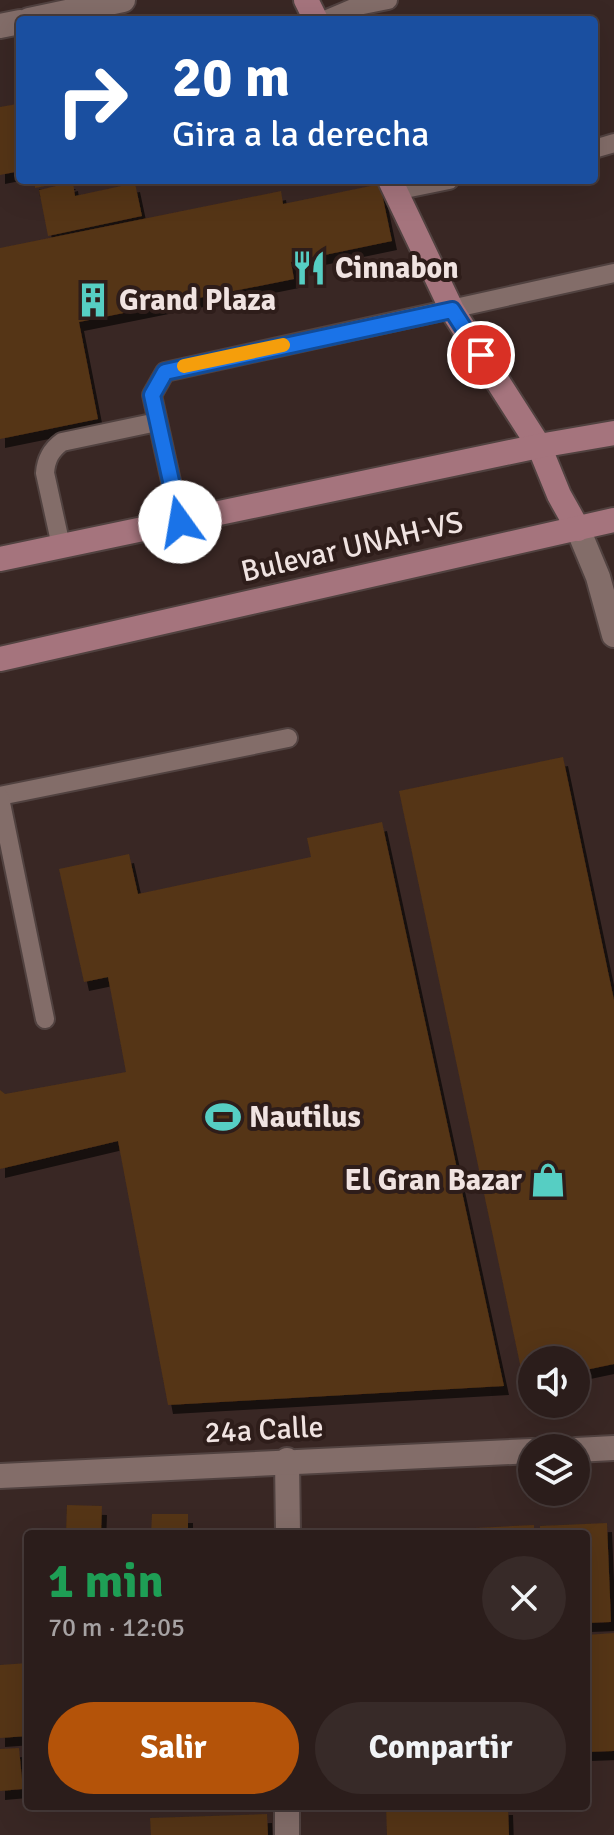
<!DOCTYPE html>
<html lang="es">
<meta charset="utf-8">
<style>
body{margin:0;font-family:Signika,sans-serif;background:#372a28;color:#f1f3f6;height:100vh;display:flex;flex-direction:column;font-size:30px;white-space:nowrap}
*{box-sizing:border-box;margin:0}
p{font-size:26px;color:#a6a2a3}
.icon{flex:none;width:44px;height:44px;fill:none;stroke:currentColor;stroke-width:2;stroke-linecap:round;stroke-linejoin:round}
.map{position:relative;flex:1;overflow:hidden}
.side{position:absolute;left:24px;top:1530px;width:566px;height:280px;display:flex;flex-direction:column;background:#2b1d1b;border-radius:8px;box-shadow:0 8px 32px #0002,0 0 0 2px #473b3a}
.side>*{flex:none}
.guide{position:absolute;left:16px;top:16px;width:582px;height:168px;border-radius:8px;box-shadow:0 8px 32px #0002,0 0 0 2px #473b3a;background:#1a4fa0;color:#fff;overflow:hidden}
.fabs{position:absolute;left:518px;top:1346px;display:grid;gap:16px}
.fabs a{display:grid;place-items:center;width:72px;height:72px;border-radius:50%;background:#2b1d1b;box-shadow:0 8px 32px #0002,0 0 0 2px #473b3a;font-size:40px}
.pin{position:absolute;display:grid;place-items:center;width:68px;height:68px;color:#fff;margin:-34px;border:4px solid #fff;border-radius:50%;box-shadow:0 2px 8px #0007}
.me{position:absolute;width:88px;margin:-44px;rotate:347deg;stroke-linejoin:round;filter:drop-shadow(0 0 6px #0008)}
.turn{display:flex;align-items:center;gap:28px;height:168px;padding:0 24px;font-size:36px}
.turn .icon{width:104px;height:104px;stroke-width:2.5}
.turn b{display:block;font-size:56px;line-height:68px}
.round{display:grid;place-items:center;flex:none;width:84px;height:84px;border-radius:42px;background:#372a28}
.summary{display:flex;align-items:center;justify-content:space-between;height:136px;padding:0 24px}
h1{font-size:48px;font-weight:700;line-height:60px;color:#1e9e55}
.action{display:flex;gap:16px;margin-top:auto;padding:16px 24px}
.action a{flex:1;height:92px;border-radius:48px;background:#b45309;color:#fff;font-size:32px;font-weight:700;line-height:92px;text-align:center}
.action a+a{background:#372a28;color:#f1f3f6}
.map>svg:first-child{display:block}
.building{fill:#543415;filter:url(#shadow)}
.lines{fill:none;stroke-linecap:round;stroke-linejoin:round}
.lane-casing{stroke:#514240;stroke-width:22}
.street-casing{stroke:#514240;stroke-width:28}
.secondary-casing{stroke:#514240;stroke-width:28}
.lane{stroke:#836d69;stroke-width:18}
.street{stroke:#836d69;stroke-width:24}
.secondary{stroke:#a5747d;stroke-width:24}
.route-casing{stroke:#114b97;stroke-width:20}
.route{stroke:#1a73e8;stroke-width:14}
.slow{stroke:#f59e0b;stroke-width:14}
.labels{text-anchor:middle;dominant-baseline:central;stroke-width:8;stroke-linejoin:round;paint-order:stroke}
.poi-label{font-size:30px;font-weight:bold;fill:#f0e3e1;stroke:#2e1d1a;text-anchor:start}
.street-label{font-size:30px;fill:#f0e3e1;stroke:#2e1d1a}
</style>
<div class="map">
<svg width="614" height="1835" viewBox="0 0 614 1835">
<defs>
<filter id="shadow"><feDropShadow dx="5" dy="9" stdDeviation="0" flood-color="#0009"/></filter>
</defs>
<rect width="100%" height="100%" fill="#392724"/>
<g class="building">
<path d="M17,104L20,171L0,175V107Z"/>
<path d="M34,180H70L71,181L35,188Z"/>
<path d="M73,182L75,196L135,183L142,216L48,236L39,190Z"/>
<path d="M380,184L392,241L291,262L294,279L79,322L98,419L0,439V248L281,191L283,204Z"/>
<path d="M563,757L614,1000V1364L576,1372V1360H532V1381L524,1383L399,791Z"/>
<path d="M382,822L504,1386L168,1405L118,1141L0,1169V1090L5,1094L126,1072L108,977L84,982L59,869L129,854L138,894L311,857L307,838Z"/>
<path d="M67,1505L102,1506L101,1534H66Z"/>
<path d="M152,1514H188V1534H151Z"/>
<path d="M607,1523L611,1622L586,1623V1534H540V1526Z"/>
<path d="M534,1525V1534H394V1532Z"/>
<path d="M614,1633V1751L586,1752V1635Z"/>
<path d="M28,1663V1736L0,1738V1665Z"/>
<path d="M19,1748L23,1789L0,1791V1749Z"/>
<path d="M386,1806H508L509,1835H387Z"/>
<path d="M267,1814L268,1835H151L150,1818Z"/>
</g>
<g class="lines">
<g class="lane-casing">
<g id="lane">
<path d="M325,20L358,6L388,0"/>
<path d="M594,149L614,143"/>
<path d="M395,191L449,180"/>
<path d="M180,522L152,395L165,372L614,273"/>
<path d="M61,546L45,473C46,459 51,450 62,442L157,422"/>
<path d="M0,796L288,738"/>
<path d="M0,798L45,1019"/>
</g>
</g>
<g class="street-casing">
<g id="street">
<path d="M29,20L123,0"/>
<path d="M0,26L20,22"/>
<path d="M578,529L598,577L614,635"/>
<path d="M576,1450L614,1448"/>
<path d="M287,1460L288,1534"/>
<path d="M0,1476L532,1451"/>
<path d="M287,1835V1806"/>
</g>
</g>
<g class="secondary-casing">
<g id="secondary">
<path d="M306,0L316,20"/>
<path d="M390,180L452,310L539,446L559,495L578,529"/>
<path d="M0,559L539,446L614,433"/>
<path d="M0,659L614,520"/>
</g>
</g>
<use href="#lane" class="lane"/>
<use href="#street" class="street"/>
<use href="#secondary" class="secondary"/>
</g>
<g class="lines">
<g class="route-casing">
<path id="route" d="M180,522L152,395L165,372L452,310L481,355"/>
</g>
<use href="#route" class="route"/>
<path class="slow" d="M184,366L283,345"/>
</g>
<defs>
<g id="restaurant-bare" transform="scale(2.76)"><path d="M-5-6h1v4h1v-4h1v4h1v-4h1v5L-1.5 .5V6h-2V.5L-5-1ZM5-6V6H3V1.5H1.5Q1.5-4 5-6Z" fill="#56cec3" stroke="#2e1d1a" stroke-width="2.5" paint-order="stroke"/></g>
<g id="building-bare" transform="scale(2.76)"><path d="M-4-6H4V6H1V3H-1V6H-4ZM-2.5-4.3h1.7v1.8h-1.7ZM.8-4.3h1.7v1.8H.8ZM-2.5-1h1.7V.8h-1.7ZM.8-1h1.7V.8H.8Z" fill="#56cec3" stroke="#2e1d1a" stroke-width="2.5" paint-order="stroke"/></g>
<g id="stadium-bare" transform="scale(2.76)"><path d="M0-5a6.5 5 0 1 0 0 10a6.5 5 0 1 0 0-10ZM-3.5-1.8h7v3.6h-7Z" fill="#56cec3" stroke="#2e1d1a" stroke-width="2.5" paint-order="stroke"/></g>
<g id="shop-bare" transform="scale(2.76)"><path d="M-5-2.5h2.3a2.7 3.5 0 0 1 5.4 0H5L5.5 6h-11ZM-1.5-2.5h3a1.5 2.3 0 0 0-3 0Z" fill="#56cec3" stroke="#2e1d1a" stroke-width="2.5" paint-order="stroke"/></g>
</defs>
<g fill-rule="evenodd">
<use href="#restaurant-bare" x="309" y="268"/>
<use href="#building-bare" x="93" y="300"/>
<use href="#stadium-bare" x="223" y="1117"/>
<use href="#shop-bare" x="548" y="1180"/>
</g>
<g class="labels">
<g class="poi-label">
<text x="335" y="268">Cinnabon</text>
<text x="119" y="300">Grand Plaza</text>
<text x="249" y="1117">Nautilus</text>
<text x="522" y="1180" text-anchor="end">El Gran Bazar</text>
</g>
<g class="street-label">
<text transform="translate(352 547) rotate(-13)">Bulevar UNAH-VS</text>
<text transform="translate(264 1430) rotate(-3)">24a Calle</text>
</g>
</g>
</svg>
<div class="fabs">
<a><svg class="icon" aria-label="sound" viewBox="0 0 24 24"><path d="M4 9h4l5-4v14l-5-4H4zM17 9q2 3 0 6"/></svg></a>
<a><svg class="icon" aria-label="layers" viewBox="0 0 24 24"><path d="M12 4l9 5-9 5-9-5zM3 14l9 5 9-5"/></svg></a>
</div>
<div class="pin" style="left:481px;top:355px;background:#d93025"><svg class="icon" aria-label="arrive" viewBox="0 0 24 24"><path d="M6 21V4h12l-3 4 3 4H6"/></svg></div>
<svg class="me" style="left:180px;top:522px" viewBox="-20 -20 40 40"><circle r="19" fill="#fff"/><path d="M0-13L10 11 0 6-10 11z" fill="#1a73e8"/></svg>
<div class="guide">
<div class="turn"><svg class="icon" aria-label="right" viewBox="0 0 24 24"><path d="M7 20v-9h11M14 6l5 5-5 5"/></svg><div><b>20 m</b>Gira a la derecha</div></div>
</div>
<section class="side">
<div class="summary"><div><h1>1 min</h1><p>70 m · 12:05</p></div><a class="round"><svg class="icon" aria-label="close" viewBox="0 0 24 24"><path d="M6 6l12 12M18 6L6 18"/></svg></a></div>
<div class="action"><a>Salir</a><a>Compartir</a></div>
</section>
</div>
